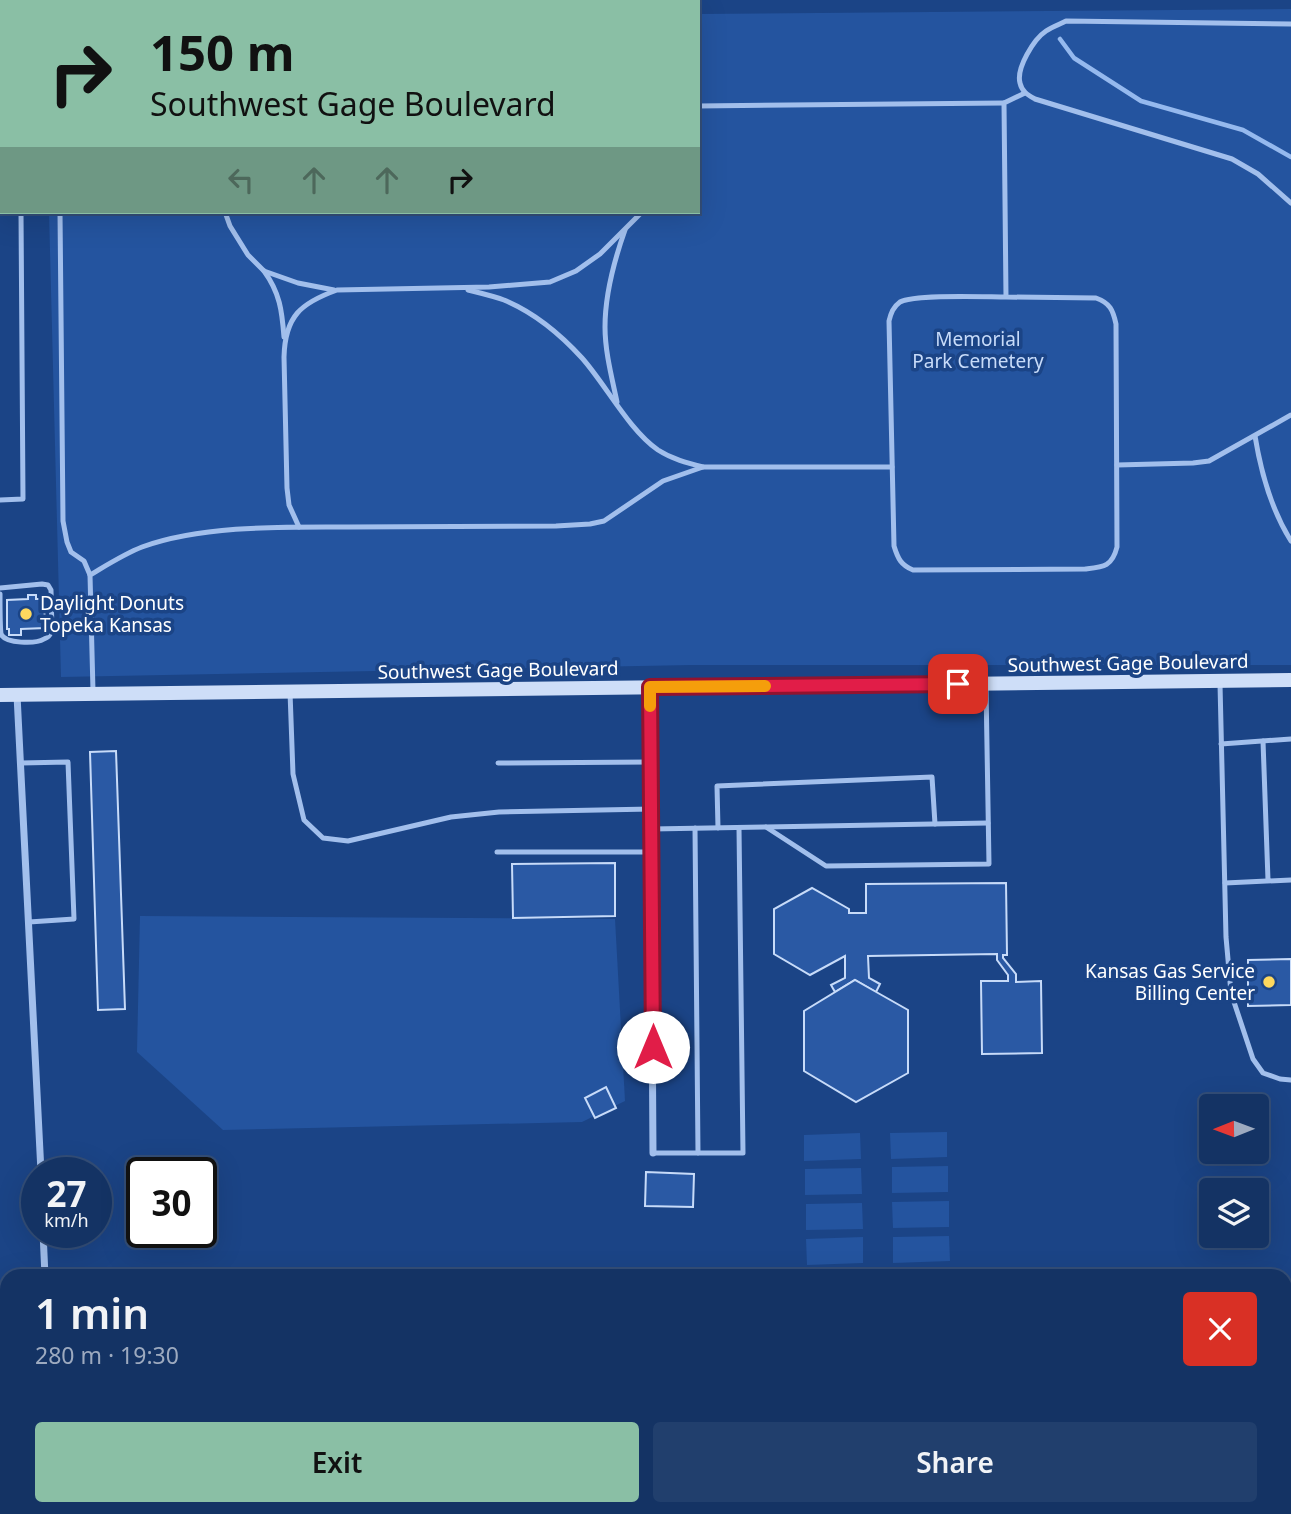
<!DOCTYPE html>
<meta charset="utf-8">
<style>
body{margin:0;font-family:"Noto Sans",sans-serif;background:#213f6d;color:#f1f3f6;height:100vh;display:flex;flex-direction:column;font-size:26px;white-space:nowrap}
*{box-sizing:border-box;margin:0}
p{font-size:23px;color:#9daabf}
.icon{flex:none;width:38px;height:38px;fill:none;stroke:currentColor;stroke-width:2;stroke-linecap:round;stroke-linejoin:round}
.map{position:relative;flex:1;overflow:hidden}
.drawer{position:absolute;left:0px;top:1269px;width:1292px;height:247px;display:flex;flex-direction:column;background:#143364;border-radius:21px 21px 0 0;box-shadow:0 7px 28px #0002,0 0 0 2px #334e78}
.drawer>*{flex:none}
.hud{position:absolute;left:0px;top:0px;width:700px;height:214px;box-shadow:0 7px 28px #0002,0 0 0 2px #334e78;background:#8abfa5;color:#111;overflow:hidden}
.needle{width:46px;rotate:269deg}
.buttons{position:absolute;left:1199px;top:1094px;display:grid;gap:14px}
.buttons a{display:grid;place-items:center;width:70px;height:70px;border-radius:7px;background:#143364;box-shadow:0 7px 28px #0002,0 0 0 2px #334e78;font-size:35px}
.speed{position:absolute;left:21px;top:1157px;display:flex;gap:14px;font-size:35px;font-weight:700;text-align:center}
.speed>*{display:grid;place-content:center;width:91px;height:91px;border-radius:50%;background:#143364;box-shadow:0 7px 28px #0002,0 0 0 2px #334e78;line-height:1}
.speed small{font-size:18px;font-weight:400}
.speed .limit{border:4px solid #111;border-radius:10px;background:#fff;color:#111}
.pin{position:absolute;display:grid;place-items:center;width:60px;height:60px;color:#fff;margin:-30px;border-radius:14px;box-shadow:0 4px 10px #0006}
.me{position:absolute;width:77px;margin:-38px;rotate:0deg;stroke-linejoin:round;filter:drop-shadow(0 0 5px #0008)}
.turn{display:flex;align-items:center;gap:24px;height:147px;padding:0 35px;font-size:32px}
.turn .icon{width:91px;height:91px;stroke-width:2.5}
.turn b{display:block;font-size:49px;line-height:60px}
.lanes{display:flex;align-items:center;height:66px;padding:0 35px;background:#0003;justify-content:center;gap:35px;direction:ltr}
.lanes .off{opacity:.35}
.round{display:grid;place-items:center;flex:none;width:74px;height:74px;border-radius:7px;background:#213f6d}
.headline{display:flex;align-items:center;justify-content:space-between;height:119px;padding:0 35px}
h1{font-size:42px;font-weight:600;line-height:52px}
.primary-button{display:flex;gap:14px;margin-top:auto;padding:14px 35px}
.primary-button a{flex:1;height:80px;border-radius:7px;background:#8abfa5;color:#111;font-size:28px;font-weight:600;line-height:80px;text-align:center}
.primary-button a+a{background:#213f6d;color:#f1f3f6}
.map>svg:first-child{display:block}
.green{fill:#24549f}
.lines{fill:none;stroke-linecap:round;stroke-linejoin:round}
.stream{stroke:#95b9ee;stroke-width:4.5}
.building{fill:#2a59a4;stroke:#c7dbf9;stroke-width:2}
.lane{stroke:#a2bfec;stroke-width:5}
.street{stroke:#a2bfec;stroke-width:7}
.secondary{stroke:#cedef8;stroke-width:14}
.route-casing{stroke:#92132f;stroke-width:18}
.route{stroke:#e11d48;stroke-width:12}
.slow{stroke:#f59e0b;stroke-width:12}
.poi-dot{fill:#fdd85e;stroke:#1b4486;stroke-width:2.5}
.labels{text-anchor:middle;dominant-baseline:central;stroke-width:7;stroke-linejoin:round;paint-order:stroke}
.park-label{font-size:19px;fill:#c7dbf9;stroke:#1b4486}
.poi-label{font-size:19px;fill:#fff;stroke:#1b4486;text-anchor:start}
.street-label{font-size:19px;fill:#fff;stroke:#1b4486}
</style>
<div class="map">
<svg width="1291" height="1514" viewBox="0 0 1291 1514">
<rect width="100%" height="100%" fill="#1b4486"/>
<g class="green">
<path d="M1291,9V665H691L61,677L49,212H698V14Z"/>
<path d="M140,916L615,919L625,1101L582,1122L223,1130L137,1052Z"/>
<path d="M947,1132V1157L891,1159L890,1133Z"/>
<path d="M860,1133L861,1159L804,1161V1135Z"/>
<path d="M948,1166V1192L892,1193V1167Z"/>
<path d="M861,1168L862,1194L805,1195V1169Z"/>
<path d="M949,1201V1227L893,1228L892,1202Z"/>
<path d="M862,1203L863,1229L806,1230V1204Z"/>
<path d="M949,1236L950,1261L893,1263V1237Z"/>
<path d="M863,1237V1263L807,1265L806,1239Z"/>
<path d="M546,1509L705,1508V1514H545Z"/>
</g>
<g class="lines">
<path class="stream" d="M1060,39L1074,58L1141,101L1243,130L1291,157"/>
</g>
<g class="building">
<path d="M28,595H36V599H44L45,628L21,629V635H9V629H7V600L28,599Z"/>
<path d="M116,751L125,1009L98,1010L90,752Z"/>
<path d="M615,863V916L513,918L512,864Z"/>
<path d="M1006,883L1007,955H1003V958L1016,974V982L1041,981L1042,1053L982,1054L981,981H1008V975L997,960V954L868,956L869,978L880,984L876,992L855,980L835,992L831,985L845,978V956L810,975L774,954V909L812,888L849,909V913H866V884Z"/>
<path d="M1291,959V1005L1248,1006V960Z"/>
<path d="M855,980L908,1010V1073L856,1102L804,1071V1011Z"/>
<path d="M606,1087L616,1108L595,1118L585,1098Z"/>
<path d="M646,1172L694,1174L693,1207L645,1206Z"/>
<rect x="84" y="1508" width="28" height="6"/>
</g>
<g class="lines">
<g class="lane">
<path d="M1291,24L1066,21C1060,24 1052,27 1046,31C1034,39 1016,68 1020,83C1022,92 1028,95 1035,99L1232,159L1258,174L1291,203"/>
<path d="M698,106L1004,103"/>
<path d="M0,130H2"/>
<path d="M60,212L63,521L67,542L71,552L84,561L90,575"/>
<path d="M225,212L230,226L248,255L264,271L298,283L334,290"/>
<path d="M264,271C280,293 282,311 284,337"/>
<path d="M468,290C480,293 493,296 504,300C533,312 561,335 582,358C606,385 629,430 658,450C672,459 687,463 703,467H892"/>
<path d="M1006,297C986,297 914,294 900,302C893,307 891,313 889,321L894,546C898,559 901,565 913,570L1085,569C1103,567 1112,567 1117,547L1116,324C1113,310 1110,303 1096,298L1006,297L1004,103L1025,93"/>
<path d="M617,402C612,378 605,352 605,327C605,293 614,261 625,230"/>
<path d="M1255,436C1261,473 1271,509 1291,541"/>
<path d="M1117,465L1193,463L1209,461L1291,415"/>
<path d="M0,500L23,499L21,212"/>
<path d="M299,527L289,505L287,488L284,357C285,316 301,303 337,290L489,287L550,282L576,271L600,254L642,212"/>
<path d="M0,588L42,584L48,585L51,590L52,631C49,636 49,637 44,639C36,644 5,644 1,634C0,626 0,604 0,594"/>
<path d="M1220,684L1226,937L1231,993L1253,1059L1263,1073L1280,1079L1291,1080"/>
<path d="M93,691L90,575C107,565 124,554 142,547C203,525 284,527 348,527C418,527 487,526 556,526L590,524L604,521L663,481L703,467"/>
<path d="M290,692L293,774L304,820L323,838L348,841L451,817L499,812L652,809"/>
<path d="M1263,741L1268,880"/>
<path d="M1221,744L1291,739"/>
<path d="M21,763L68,762L74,919L29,922"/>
<path d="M498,763L651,762"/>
<path d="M766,827L988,823"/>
<path d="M695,828L698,1153"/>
<path d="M718,828L717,786L932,777L935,824"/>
<path d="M652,829L766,827L826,866L989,864L986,687"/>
<path d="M497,852H652"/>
<path d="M1225,883L1291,880"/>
<path d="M653,1153H743L739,828"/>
<path d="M1284,1476H1291"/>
<path d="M51,1508V1514"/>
<path d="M1267,1508V1514"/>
</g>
<g class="street">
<path d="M650,688L653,1153"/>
<path d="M17,695L41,1172"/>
<path d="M43,1232L45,1276"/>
<path d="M0,1308L7,1310"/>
<path d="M0,1442L7,1445"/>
<path d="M0,1497L7,1472"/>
</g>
<path class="secondary" d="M0,695L1291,680"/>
</g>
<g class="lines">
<g class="route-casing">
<path id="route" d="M653,1047L650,687L958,684"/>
</g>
<use href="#route" class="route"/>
<path class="slow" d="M650,706V687L765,686"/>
</g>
<g class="poi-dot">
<circle cx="26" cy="614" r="7"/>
<circle cx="1269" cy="982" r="7"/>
</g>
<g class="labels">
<g class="park-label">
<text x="978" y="339">Memorial<tspan x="978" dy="22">Park Cemetery</tspan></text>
</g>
<g class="poi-label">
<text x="40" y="603">Daylight Donuts<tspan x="40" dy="22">Topeka Kansas</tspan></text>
<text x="1255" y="971" text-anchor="end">Kansas Gas Service<tspan x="1255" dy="22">Billing Center</tspan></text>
</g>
<g class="street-label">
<text transform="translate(1128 663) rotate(-1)">Southwest Gage Boulevard</text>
<text transform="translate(498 670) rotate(-1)">Southwest Gage Boulevard</text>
</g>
</g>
</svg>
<div class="buttons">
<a><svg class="needle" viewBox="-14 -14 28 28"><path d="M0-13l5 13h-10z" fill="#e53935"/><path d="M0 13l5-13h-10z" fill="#9daabf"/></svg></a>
<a><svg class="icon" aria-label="layers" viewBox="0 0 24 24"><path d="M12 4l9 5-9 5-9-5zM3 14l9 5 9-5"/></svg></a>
</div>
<div class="speed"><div>27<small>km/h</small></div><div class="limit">30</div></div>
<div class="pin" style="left:958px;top:684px;background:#d93025"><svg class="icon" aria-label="arrive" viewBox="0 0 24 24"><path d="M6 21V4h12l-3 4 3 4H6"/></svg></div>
<svg class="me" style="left:653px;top:1047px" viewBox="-20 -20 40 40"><circle r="19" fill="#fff"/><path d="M0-13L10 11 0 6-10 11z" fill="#e11d48"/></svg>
<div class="hud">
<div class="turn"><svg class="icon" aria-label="right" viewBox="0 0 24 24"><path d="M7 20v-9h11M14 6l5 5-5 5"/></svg><div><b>150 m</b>Southwest Gage Boulevard</div></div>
<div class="lanes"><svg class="icon off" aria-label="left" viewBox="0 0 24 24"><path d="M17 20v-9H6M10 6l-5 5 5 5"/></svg><svg class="icon off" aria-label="ahead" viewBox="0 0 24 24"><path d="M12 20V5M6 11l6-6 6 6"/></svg><svg class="icon off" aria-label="ahead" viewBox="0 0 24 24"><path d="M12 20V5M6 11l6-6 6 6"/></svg><svg class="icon" aria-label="right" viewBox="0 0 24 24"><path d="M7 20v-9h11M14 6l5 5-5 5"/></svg></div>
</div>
<section class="drawer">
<div class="headline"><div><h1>1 min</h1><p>280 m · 19:30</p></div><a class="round" style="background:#d93025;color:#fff"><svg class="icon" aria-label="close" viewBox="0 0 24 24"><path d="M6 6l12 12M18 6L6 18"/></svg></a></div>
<div class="primary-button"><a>Exit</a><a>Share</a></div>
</section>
</div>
